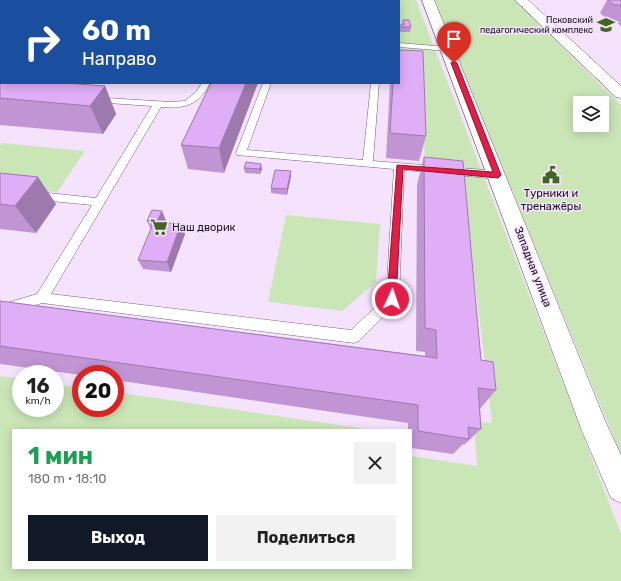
<!DOCTYPE html>
<html lang="ru">
<meta charset="utf-8">
<style>
body{margin:0;font-family:Rubik,sans-serif;background:#f2f2f2;color:#222;height:100vh;display:flex;flex-direction:column;font-size:15px;white-space:nowrap}
*{box-sizing:border-box;margin:0}
p{font-size:13px;color:#767676}
.icon{flex:none;width:22px;height:22px;fill:none;stroke:currentColor;stroke-width:2;stroke-linecap:round;stroke-linejoin:round}
.map{position:relative;flex:1;overflow:hidden}
.sheet{position:absolute;left:12px;top:429px;width:400px;height:140px;display:flex;flex-direction:column;background:#fff;border-radius:0px;box-shadow:0 2px 10px #0003}
.sheet>*{flex:none}
.hud{position:absolute;left:0px;top:0px;width:400px;height:84px;box-shadow:0 2px 10px #0003;background:#1a4fa0;color:#fff;overflow:hidden}
.tools{position:absolute;left:573px;top:96px;display:grid;gap:8px}
.tools a{display:grid;place-items:center;width:36px;height:36px;border-radius:0px;background:#fff;box-shadow:0 2px 10px #0003;font-size:20px}
.speed{position:absolute;left:12px;top:365px;display:flex;gap:8px;font-size:20px;font-weight:700;text-align:center}
.speed>*{display:grid;place-content:center;width:52px;height:52px;border-radius:50%;background:#fff;box-shadow:0 2px 10px #0003;line-height:1}
.speed small{font-size:10px;font-weight:400}
.speed .limit{border:6px solid #d22;background:#fff;color:#111}
.pin{position:absolute;display:grid;place-items:center;width:34px;height:34px;color:#fff;margin:-41px -17px;border-radius:50% 50% 50% 0;rotate:-45deg;box-shadow:0 0 4px #0007}
.pin .icon{rotate:45deg}
.me{position:absolute;width:44px;margin:-22px;rotate:3deg;stroke-linejoin:round;filter:drop-shadow(0 0 3px #0008)}
.turn{display:flex;align-items:center;gap:14px;height:84px;padding:0 16px;font-size:18px}
.turn .icon{width:52px;height:52px;stroke-width:2.5}
.turn b{display:block;font-size:28px;line-height:34px}
.round{display:grid;place-items:center;flex:none;width:42px;height:42px;border-radius:0px;background:#f2f2f2}
.head{display:flex;align-items:center;justify-content:space-between;height:68px;padding:0 16px}
h1{font-size:24px;font-weight:700;line-height:30px;color:#1e9e55}
.action{display:flex;gap:8px;margin-top:auto;padding:8px 16px}
.action a{flex:1;height:46px;border-radius:0px;background:#111827;color:#fff;font-size:16px;font-weight:700;line-height:46px;text-align:center}
.action a+a{background:#f2f2f2;color:#222}
.map>svg:first-child{display:block}
.green{fill:#cae6b7;fill-rule:evenodd}
.lines{fill:none;stroke-linecap:round;stroke-linejoin:round}
.service-casing{stroke:#73607c;stroke-width:1}
.minor-casing{stroke:#73607c;stroke-width:1}
.tertiary-casing{stroke:#73607c;stroke-width:1}
.service{fill:#fff;fill-rule:evenodd}
.minor{fill:#fff;fill-rule:evenodd}
.tertiary{fill:#fff;fill-rule:evenodd}
.wall{fill:#c195d4}
.shaded-wall{fill:#9d79ad}
.building{fill:#e0adf7;stroke:#9d79ad}
.route{fill:#e11d48;stroke:#92132f}
.labels{text-anchor:middle;dominant-baseline:central;stroke-width:3;stroke-linejoin:round;paint-order:stroke}
.far-poi-label{font-size:9px;fill:#19121d;stroke:#f5e3fd;text-anchor:end}
.poi-label{font-size:11px;fill:#19121d;stroke:#f5e3fd}
.street-label{font-size:11px;fill:#19121d;stroke:#f5e3fd}
</style>
<div class="map">
<svg width="621" height="581" viewBox="0 0 621 581">
<rect width="100%" height="100%" fill="#f5e3fd"/>
<g class="green">
<path d="M367,0H416L621,534V581H0V376L21,379V408H55V384L81,388V408H115V392L373,430H13V568H411V456L477,466L474,421L492,423L463,183L425,179L422,72L399,70V1Z"/>
<path d="M433,0H514L621,105V455ZM580,103H602V125H580Z"/>
<path d="M2,143L85,151L57,192L0,187V146Z"/>
<path d="M286,215L380,224L376,282L342,311L268,302Z"/>
</g>
<g class="lines">
<g class="service-casing">
<g id="service">
<path d="M399,43L448,47L452,49L448,51L399,47Z"/>
<path d="M202,83H210C199,105 185,109 161,107L51,294L351,330L386,297L394,169L237,155L236,153L263,83H271L247,150L363,160L371,83H379L373,161L498,171L502,173L503,175L502,177L498,179L404,170L399,299L397,303L359,341L354,343L42,303L0,317V305L37,294L92,205L0,196V188L96,198L152,106L94,102L91,101L90,99L91,97L170,102L185,101L196,92Z"/>
</g>
</g>
<g class="minor-casing">
<path id="minor" d="M422,0H434L606,423L621,455V503L611,498L582,431Z"/>
</g>
<g class="tertiary-casing">
<path id="tertiary" d="M515,0H528L621,86V98L616,97Z"/>
</g>
<use href="#service" class="service"/>
<use href="#minor" class="minor"/>
<use href="#tertiary" class="tertiary"/>
</g>
<g class="wall">
<rect x="215" y="0" width="148" height="1"/>
<path d="M607,0H621V26L612,19H607L600,13Z"/>
<path d="M403,20L411,27L410,32H399V25H402Z"/>
<path d="M0,78L105,86L116,114L103,134L0,125Z"/>
<path d="M211,83L224,173L188,169L181,145Z"/>
<path d="M390,83H399L426,136L419,161L386,158Z"/>
<path d="M424,157L481,360L496,390L480,409L481,429L464,445L463,444L453,454L411,448V430H408V423L115,380V374H81V375L0,364V301L425,356V352L416,351L417,185Z"/>
<path d="M244,168L262,169L260,174L245,173Z"/>
<path d="M0,173L56,204L36,233L0,229Z"/>
<path d="M291,176L287,195L271,193V188Z"/>
<path d="M162,211L166,221L165,223L185,234L171,272L143,269L138,260L151,230L147,221Z"/>
</g>
<g class="shaded-wall">
<path d="M19,0H48L44,1H19Z"/>
<path d="M246,83H258L224,173L219,148Z"/>
<path d="M105,86L116,114L103,134L90,106Z"/>
<path d="M261,164L262,169L260,174V169Z"/>
<path d="M291,171V176L287,195V189Z"/>
<path d="M38,177L56,204L36,233L15,206Z"/>
<path d="M162,211L166,221L162,232L157,222Z"/>
<path d="M181,224L185,234L171,272L167,262Z"/>
</g>
<g class="building">
<path d="M105,0H131L130,1H104Z"/>
<path d="M292,0H342V1H309Z"/>
<path d="M608,0H621V6L619,5H614Z"/>
<path d="M403,20H409L411,27H399V25H404Z"/>
<path d="M399,50L423,51L426,136L390,133L393,83H399Z"/>
<path d="M0,78H1V83H66L105,86L90,106L0,98Z"/>
<path d="M211,83H246L219,148L181,145Z"/>
<path d="M424,157L463,161L481,360L493,362L496,390L478,388L481,429L468,427L469,439L418,431V405L0,346V301L437,358L436,330L425,328Z"/>
<path d="M246,162L261,164L260,169L244,168Z"/>
<path d="M275,170L291,171L287,189L271,188Z"/>
<path d="M0,173L38,177L15,206L0,204Z"/>
<path d="M152,210L162,211L157,222L181,224L167,262L138,260L154,221H147Z"/>
</g>
<path class="route" d="M452,62L457,63L501,175L498,178L403,169L396,299L395,302H388L387,299L397,165L493,172L451,63Z"/>
<defs>
<g id="school-bare" transform="scale(1.38)"><path d="M0-5L7-2L0 1L-7-2ZM-4 1L0 2.5L4 1V4Q0 6-4 4Z" fill="#41661e" stroke="#f5e3fd" stroke-width="2.5" paint-order="stroke"/></g>
<g id="civic-bare" transform="scale(1.38)"><path d="M-.6-6.5H3V-4.5H.6V-3L4-1V1h2V6H-6V1h2V-1L-.6-3ZM-1.2 2.5V6h2.4V2.5Z" fill="#41661e" stroke="#f5e3fd" stroke-width="2.5" paint-order="stroke"/></g>
<g id="supermarket-bare" transform="scale(1.38)"><path d="M-6-5.5h2.5l.6 2H6L4.5 2H-2.5L-4.4-4H-6ZM-1.5 3.2a1.3 1.3 0 1 0 .1 0ZM3 3.2a1.3 1.3 0 1 0 .1 0Z" fill="#41661e" stroke="#f5e3fd" stroke-width="2.5" paint-order="stroke"/></g>
</defs>
<g fill-rule="evenodd">
<use href="#school-bare" x="606" y="25"/>
<use href="#civic-bare" x="551" y="175"/>
<use href="#supermarket-bare" x="159" y="227"/>
</g>
<g class="labels">
<g class="far-poi-label">
<text x="593" y="20">Псковский<tspan x="593" dy="10">педагогический комплекс</tspan></text>
</g>
<g class="poi-label">
<text x="551" y="193">Турники и<tspan x="551" dy="13">тренажёры</tspan></text>
<text x="172" y="227" text-anchor="start">Наш дворик</text>
</g>
<g class="street-label">
<text transform="translate(533 267) rotate(69)">Западная улица</text>
</g>
</g>
</svg>
<div class="tools">
<a><svg class="icon" aria-label="layers" viewBox="0 0 24 24"><path d="M12 4l9 5-9 5-9-5zM3 14l9 5 9-5"/></svg></a>
</div>
<div class="speed"><div>16<small>km/h</small></div><div class="limit">20</div></div>
<div class="pin" style="left:454px;top:63px;background:#d93025"><svg class="icon" aria-label="arrive" viewBox="0 0 24 24"><path d="M6 21V4h12l-3 4 3 4H6"/></svg></div>
<svg class="me" style="left:392px;top:299px" viewBox="-20 -20 40 40"><circle r="17" fill="#e11d48" stroke="#fff" stroke-width="3"/><path d="M0-11L8 9 0 5-8 9z" fill="#fff"/></svg>
<div class="hud">
<div class="turn"><svg class="icon" aria-label="right" viewBox="0 0 24 24"><path d="M7 20v-9h11M14 6l5 5-5 5"/></svg><div><b>60 m</b>Направо</div></div>
</div>
<section class="sheet">
<div class="head"><div><h1>1 мин</h1><p>180 m · 18:10</p></div><a class="round"><svg class="icon" aria-label="close" viewBox="0 0 24 24"><path d="M6 6l12 12M18 6L6 18"/></svg></a></div>
<div class="action"><a>Выход</a><a>Поделиться</a></div>
</section>
</div>
